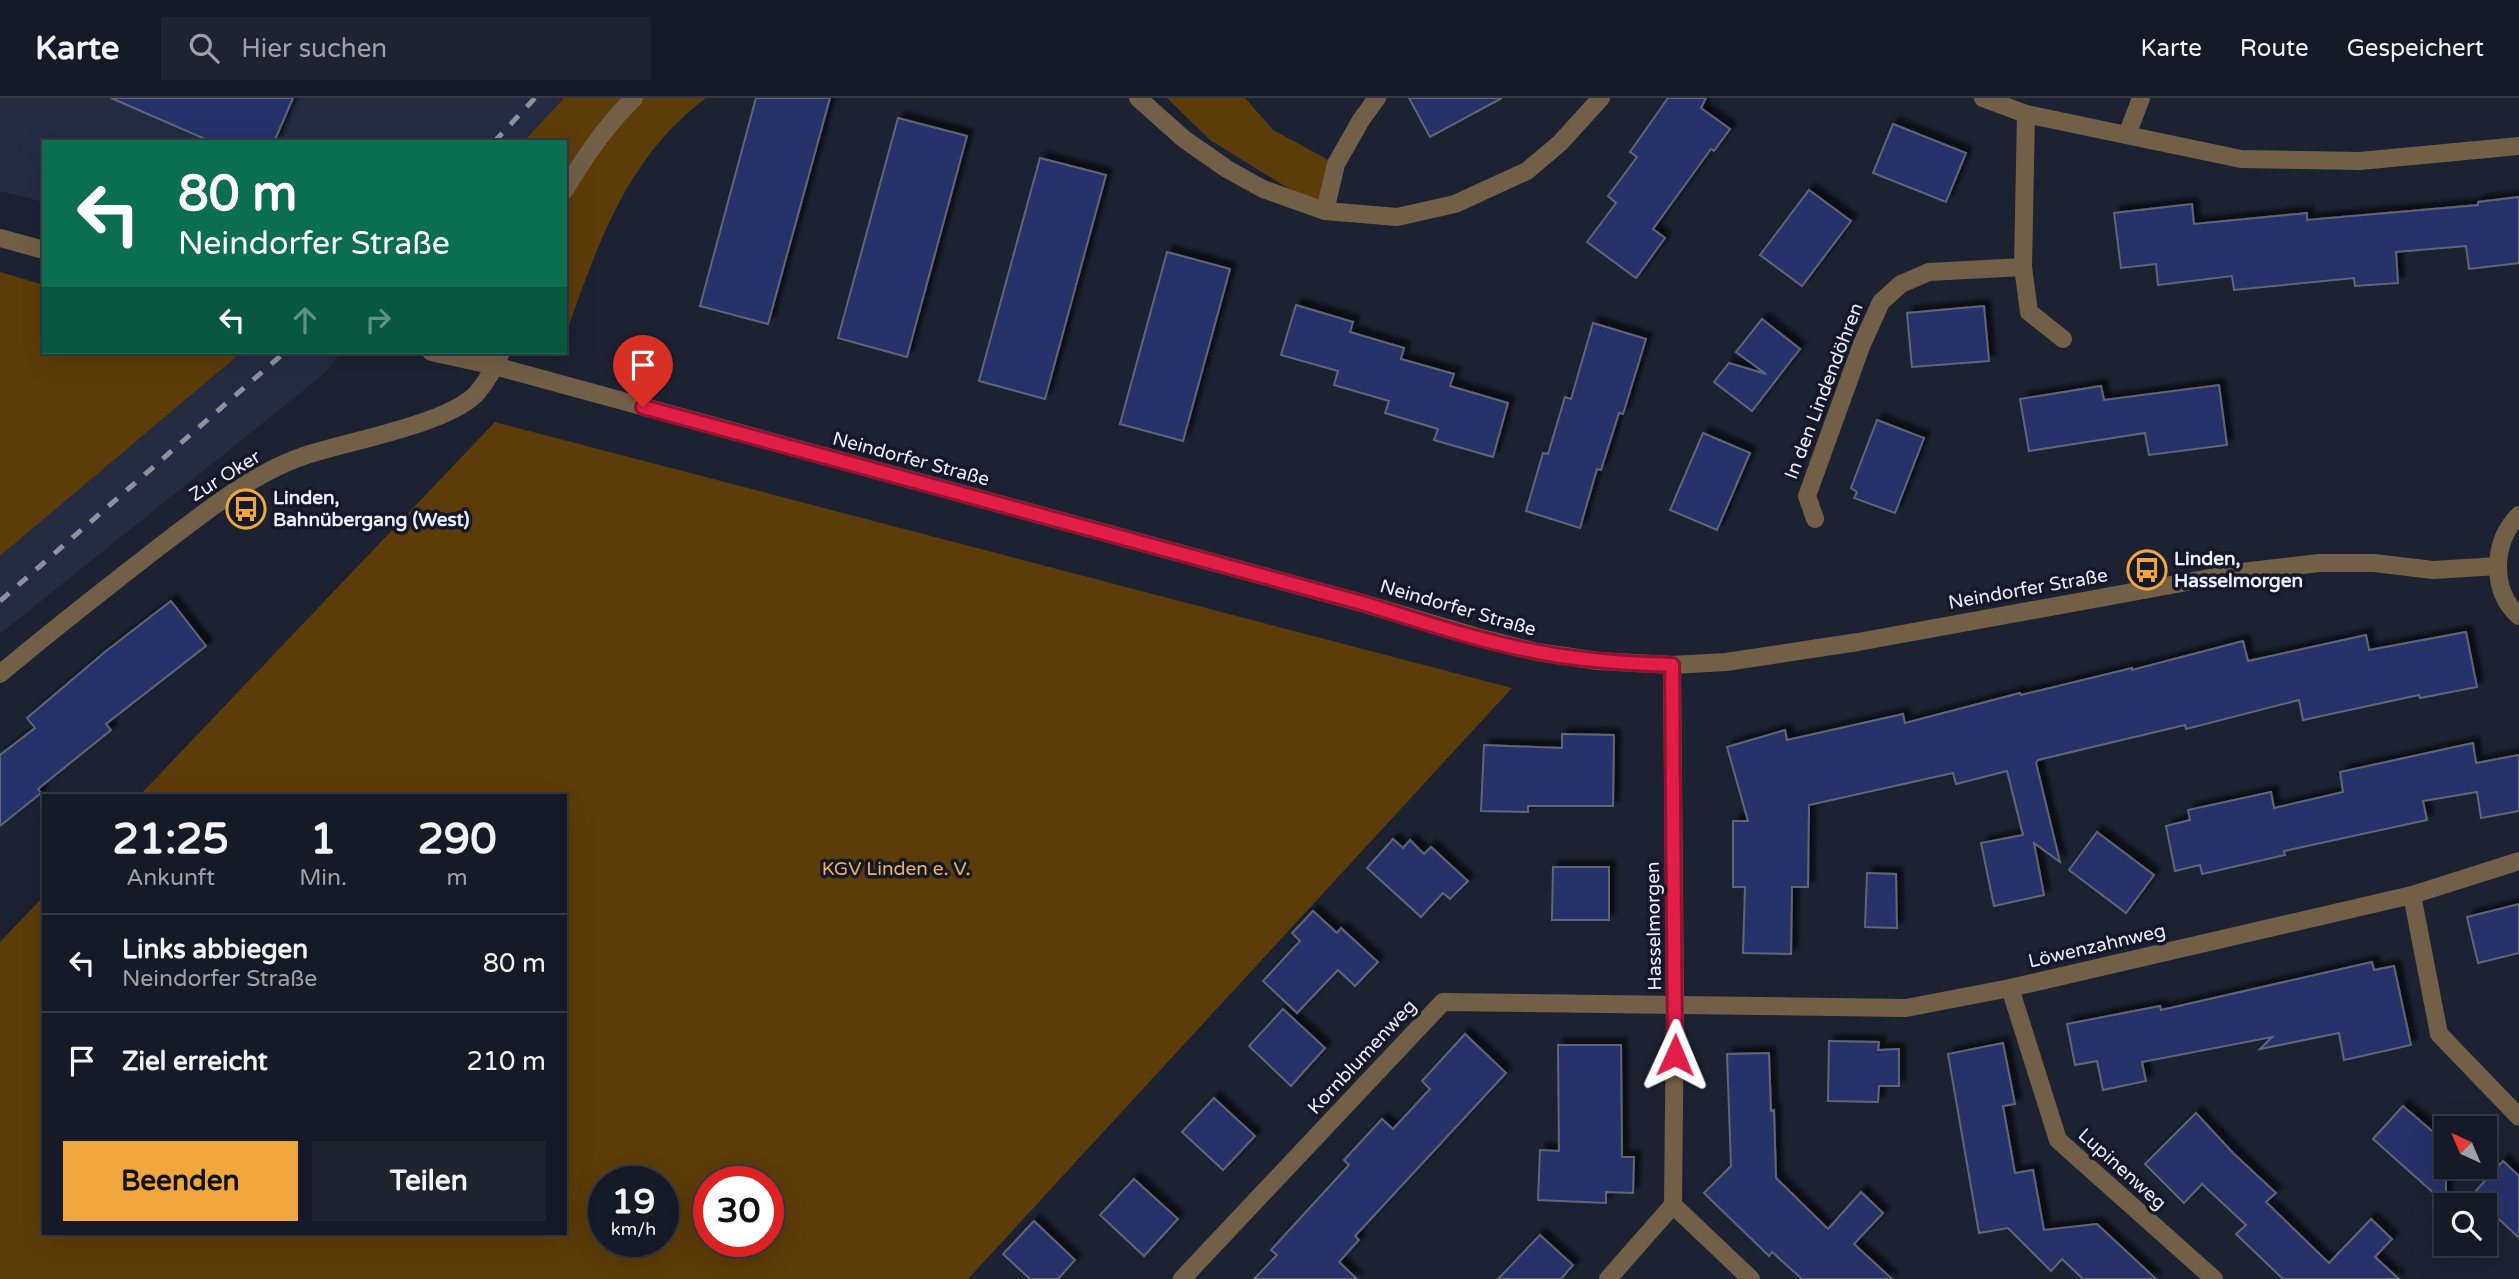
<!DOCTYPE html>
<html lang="de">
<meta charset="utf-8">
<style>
body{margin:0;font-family:"Varela Round",sans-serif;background:#1f232e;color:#f1f3f6;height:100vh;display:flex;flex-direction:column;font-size:26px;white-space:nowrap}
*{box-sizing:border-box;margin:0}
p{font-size:23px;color:#9ea1a7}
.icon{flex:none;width:38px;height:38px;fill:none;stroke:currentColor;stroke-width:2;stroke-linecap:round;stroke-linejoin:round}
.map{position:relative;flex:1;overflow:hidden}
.details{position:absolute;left:42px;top:696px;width:525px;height:441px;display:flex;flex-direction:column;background:#161a26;border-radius:0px;box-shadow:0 7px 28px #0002,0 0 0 2px #353843}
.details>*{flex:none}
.banner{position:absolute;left:42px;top:42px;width:525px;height:214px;border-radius:0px;box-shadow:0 7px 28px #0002,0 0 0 2px #353843;background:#0b6e4f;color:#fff;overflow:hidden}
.needle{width:46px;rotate:316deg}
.fabs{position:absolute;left:2434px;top:1018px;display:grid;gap:14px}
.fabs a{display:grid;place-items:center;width:63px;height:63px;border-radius:0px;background:#161a26;box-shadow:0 7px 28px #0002,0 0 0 2px #353843;font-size:35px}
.speed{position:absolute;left:588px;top:1068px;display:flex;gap:14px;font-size:35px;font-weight:700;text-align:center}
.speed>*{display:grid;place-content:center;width:91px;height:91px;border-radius:50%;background:#161a26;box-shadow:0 7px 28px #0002,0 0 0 2px #353843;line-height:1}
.speed small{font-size:18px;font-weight:400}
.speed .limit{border:10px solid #d22;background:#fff;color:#111}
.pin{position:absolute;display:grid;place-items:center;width:60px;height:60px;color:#fff;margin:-72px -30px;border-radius:50% 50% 50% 0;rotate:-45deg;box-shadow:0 0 7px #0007}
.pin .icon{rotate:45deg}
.me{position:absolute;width:77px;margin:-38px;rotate:1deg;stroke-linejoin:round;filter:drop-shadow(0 0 5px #0008)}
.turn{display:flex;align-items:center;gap:24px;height:147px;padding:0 21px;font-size:32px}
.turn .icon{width:91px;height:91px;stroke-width:2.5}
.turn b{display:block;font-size:49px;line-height:60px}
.lanes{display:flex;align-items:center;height:66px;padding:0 21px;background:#0003;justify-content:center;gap:35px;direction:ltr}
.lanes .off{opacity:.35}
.eta{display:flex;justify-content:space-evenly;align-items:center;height:119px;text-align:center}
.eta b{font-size:42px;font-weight:700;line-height:49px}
.button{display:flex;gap:14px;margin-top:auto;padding:14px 21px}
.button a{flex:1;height:80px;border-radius:0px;background:#efa73d;color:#111;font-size:28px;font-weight:700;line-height:80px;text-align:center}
.button a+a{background:#1f232e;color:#f1f3f6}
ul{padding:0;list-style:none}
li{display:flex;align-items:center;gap:21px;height:98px;padding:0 21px;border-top:2px solid #353843}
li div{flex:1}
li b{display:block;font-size:26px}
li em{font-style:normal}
header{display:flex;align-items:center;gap:42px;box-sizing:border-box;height:98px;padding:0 35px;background:#161a26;border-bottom:2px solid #353843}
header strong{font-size:33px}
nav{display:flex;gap:38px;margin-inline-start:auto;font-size:24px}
.search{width:490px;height:63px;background:#1f232e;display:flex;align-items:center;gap:18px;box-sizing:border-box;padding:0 24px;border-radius:0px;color:#9ea1a7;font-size:26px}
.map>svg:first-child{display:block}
.built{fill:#252b40}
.green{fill:#5c3c09;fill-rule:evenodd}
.building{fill:#263269;stroke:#5f6578;stroke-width:2;filter:url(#shadow)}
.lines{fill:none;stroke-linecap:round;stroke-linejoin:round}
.minor{stroke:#725f47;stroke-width:18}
.tertiary{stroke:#725f47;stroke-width:18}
.rail{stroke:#8e92a0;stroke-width:5;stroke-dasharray:12 12;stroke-linecap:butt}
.route-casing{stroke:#92132f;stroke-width:18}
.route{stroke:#e11d48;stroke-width:12}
.labels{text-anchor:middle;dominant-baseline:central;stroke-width:7;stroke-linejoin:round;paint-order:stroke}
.street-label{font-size:19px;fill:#eaeef9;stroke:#141828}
.poi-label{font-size:19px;font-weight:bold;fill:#eaeef9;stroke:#141828;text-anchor:start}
.park-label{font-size:19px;fill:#f0b15b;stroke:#141828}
</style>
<header>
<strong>Karte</strong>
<div class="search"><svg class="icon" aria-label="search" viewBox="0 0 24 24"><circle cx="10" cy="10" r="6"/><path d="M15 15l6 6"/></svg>Hier suchen</div>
<nav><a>Karte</a><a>Route</a><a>Gespeichert</a></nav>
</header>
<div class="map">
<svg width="2519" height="1181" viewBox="0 0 2519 1181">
<defs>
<filter id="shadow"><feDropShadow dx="6" dy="-6" stdDeviation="2" flood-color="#0009"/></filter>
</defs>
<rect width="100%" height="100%" fill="#1d2232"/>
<g class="built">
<path d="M0,0H564L523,44H44V104L0,93Z"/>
<path d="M242,254H341L325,275L0,536V458Z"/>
</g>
<g class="green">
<path d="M564,0H706C627,59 599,144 567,232H565V44H523Z"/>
<path d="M1167,0H1245L1273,32L1336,66L1325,113L1210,42Z"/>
<path d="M0,174L44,187V254H242L0,458Z"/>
<path d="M495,324L1512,590L968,1181H0V844L44,798V1136H565V698H139ZM604,1083H663V1143H604ZM709,1083H768V1143H709Z"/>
</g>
<g class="building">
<path d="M111,0H293L274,44H212Z"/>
<path d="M756,0H830L768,226L700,208Z"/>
<path d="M1409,0H1502L1430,39Z"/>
<path d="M1668,0H1706L1701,10L1730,31L1714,53L1711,51L1653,131L1665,140L1636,180L1587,144L1616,105L1608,98L1637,59L1630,54Z"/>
<path d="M898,20L967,38L907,259L838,240Z"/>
<path d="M1893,26L1966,55L1946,104L1873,75Z"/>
<path d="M1040,60L1106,77L1045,301L979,283Z"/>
<path d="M1809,92L1851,123L1802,188L1760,157Z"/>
<path d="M2519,99V165L2469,171L2466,148L2396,154L2398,185L2355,188L2354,180L2234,192L2232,178L2158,187L2156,166L2121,170L2114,115L2192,106L2194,126L2307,115V122L2478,107V104Z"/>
<path d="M1167,154L1230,171L1183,343L1120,326Z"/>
<path d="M1296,207L1353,224L1350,234L1404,250L1401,261L1454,276L1450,288L1508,305L1493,359L1434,342L1438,331L1385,315L1389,303L1334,287L1338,273L1281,257Z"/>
<path d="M1984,208L1989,263L1912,269L1907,215Z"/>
<path d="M1762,221L1800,251L1752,313L1714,284L1729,265L1766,276L1736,254Z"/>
<path d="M1593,225L1646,241L1623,316L1619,315L1601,372L1597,371L1580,430L1526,413L1543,355L1548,356L1565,299L1571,301Z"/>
<path d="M2219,287L2227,347L2149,357L2145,335L2029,353L2020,301L2101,288L2104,302Z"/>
<path d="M1877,322L1924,340L1895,415L1854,400L1857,394L1851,390Z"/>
<path d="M1703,335L1750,355L1717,432L1670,412Z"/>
<path d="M171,503L206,548L106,626L111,632L38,691L41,695L0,728V657L35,630L27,620L106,553Z"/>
<path d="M2466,534L2477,589L2420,600L2419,597L2303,622L2299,602L2186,631L2185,627L2038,662L2036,665L2060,764L2034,745L2044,797L1994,808L1981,745L2023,737L2007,673L1956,686L1953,675L1809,707L1808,789H1792L1791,856L1743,855L1745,789H1733V723H1748L1727,649L1785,632L1787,642L1903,616L1905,625L2020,595L2021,597L2132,570V572L2243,543L2248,563L2366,537L2369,552Z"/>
<path d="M1562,636L1614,637L1613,708H1528V714L1481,713L1484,647L1562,650Z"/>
<path d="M2473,645L2476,665L2519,657V713L2481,720L2477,694L2423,703L2427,722L2284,753L2285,757L2202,776L2200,767L2175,773L2166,728L2190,722L2188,712L2271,694L2274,710L2343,694L2340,674Z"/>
<path d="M2097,734L2154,777L2126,815L2069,772Z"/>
<path d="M1393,741L1403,750L1410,742L1424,756L1431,749L1468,783L1450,801L1443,795L1421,819L1367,770Z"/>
<path d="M1553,769H1609V822H1552Z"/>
<path d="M1867,775L1896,776L1897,830L1865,829Z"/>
<path d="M2519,806V855L2478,865L2467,819Z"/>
<path d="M1313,813L1337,835L1341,830L1378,864L1355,888L1338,872L1297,915L1263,883L1300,843L1292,835Z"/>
<path d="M2372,864L2374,872L2394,868L2411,947L2344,962L2339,935L2260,951L2272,939L2142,964L2146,983L2103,992L2097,963L2075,967L2067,926L2160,908L2161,912Z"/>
<path d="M1283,911L1325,950L1291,988L1249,948Z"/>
<path d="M1465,936L1506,975L1355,1138L1359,1142L1339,1164L1357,1181H1254L1277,1157L1271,1152L1349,1067L1344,1062L1382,1021L1393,1031L1430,991L1422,983Z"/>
<path d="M1829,943L1879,944L1878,952L1899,951V988H1879L1878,1004L1828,1003Z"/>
<path d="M2003,945L2015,1006L2003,1008L2015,1075L2033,1072L2044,1132L2097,1126L2156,1181H2083L2062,1161L2051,1173L2008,1130L1979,1135L1948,956Z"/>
<path d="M1558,947H1621L1622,1059H1634L1633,1095L1606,1094V1105L1538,1102L1540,1052L1559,1053Z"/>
<path d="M1769,955L1771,1013L1774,1012L1776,1080L1828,1131L1861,1094L1883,1115L1854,1146L1892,1181H1802L1772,1154L1769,1158L1704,1095L1731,1068L1727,956Z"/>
<path d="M1214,1000L1255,1038L1223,1072L1182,1034Z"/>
<path d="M2403,1008L2446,1045V1106L2373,1041Z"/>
<path d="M2196,1015L2233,1055L2276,1095L2266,1104L2329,1165L2371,1121L2392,1141L2375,1159L2399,1181H2283L2236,1136L2246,1127L2202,1086L2184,1105L2145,1066Z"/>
<path d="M2503,1063L2519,1078V1140L2485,1108H2462Z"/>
<path d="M1134,1081L1178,1121L1144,1158L1100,1117Z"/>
<path d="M1034,1123L1075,1162L1058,1181H1030L1003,1156Z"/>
<path d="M1540,1137L1573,1167L1561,1181H1498Z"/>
</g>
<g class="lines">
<g class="minor">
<path d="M1138,0L1184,41L1227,71L1263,91L1325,113L1397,119L1455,106L1527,73L1560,45L1601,0"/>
<path d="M1983,0L2026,16L2241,61L2360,63L2519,48"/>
<path d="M2026,16L2023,169L2029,214L2063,241"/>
<path d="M2127,37L2141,0"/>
<path d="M565,92C585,58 606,27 634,0"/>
<path d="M1325,113L1336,66L1361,22L1377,0"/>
<path d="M1815,421L1807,398L1862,246L1881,204L1901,186L1929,174L2023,169"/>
<path d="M1672,567L1675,907L1673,1107L1751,1181"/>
<path d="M0,576C52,532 105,491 159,449C200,418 249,378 298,360C341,344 448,327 477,295C487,283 495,269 501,254"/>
<path d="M2412,797L2439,936L2519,1019"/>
<path d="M2010,890L2058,1042L2214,1181"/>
<path d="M1182,1181L1443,904L1906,910L2010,890L2412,797L2519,763"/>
<path d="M1608,1181L1673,1107"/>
</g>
<g class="tertiary">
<path d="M0,140L44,152"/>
<path d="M431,254L495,268L1362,505L1477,539L1537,554L1598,563L1672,567L1726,564L1858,544L2242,474L2319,465H2374L2433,472L2498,468"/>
<path d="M2519,417C2492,442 2490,494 2519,518"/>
</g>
<g class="rail">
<path d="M494,44L535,0"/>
<path d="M0,503L285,254"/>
</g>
</g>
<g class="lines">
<g class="route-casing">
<path id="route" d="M643,309L1362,505C1420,523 1479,543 1538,554C1583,563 1627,565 1672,567L1675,957"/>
</g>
<use href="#route" class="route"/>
</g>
<defs>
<g id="bus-ring" transform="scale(2.0125)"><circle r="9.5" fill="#141828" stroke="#efa73d" stroke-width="1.5"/><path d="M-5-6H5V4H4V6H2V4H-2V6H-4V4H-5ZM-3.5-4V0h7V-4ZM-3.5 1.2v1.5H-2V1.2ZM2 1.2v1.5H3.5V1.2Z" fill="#efa73d"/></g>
</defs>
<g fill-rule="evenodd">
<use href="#bus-ring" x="246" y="411"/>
<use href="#bus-ring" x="2147" y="472"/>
</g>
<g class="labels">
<g class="street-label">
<text transform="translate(1824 293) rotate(-69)">In den Lindendöhren</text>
<text transform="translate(911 361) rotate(15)">Neindorfer Straße</text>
<text transform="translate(225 378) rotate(-32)">Zur Oker</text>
<text transform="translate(2028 491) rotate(-10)">Neindorfer Straße</text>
<text transform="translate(1458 510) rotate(16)">Neindorfer Straße</text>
<text transform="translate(1654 828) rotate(-91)">Hasselmorgen</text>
<text transform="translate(2097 848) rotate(-13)">Löwenzahnweg</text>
<text transform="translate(1362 959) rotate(-47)">Kornblumenweg</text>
<text transform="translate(2122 1071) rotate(42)">Lupinenweg</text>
</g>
<g class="poi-label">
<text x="273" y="400">Linden,<tspan x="273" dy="22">Bahnübergang (West)</tspan></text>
<text x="2174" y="461">Linden,<tspan x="2174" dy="22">Hasselmorgen</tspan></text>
</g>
<g class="park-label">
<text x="896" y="771">KGV Linden e. V.</text>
</g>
</g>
</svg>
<div class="fabs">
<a><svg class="needle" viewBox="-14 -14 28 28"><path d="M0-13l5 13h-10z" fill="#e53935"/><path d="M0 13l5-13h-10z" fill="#9ea1a7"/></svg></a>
<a><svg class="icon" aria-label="search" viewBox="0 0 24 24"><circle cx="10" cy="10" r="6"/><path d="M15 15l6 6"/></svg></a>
</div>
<div class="speed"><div>19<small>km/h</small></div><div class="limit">30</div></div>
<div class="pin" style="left:643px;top:309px;background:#d93025"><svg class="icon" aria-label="arrive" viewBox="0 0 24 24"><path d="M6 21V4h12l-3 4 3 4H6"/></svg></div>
<svg class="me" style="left:1675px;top:957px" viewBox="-20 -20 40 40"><path d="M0-17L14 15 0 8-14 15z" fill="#e11d48" stroke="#fff" stroke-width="4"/></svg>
<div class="banner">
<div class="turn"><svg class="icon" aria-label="left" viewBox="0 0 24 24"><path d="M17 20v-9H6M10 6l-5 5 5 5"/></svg><div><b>80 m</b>Neindorfer Straße</div></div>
<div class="lanes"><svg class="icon" aria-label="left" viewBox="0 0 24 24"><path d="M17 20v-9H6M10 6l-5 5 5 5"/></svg><svg class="icon off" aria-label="ahead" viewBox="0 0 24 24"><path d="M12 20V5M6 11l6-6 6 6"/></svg><svg class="icon off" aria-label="right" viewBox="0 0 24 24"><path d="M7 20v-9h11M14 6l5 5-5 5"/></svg></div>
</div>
<section class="details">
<div class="eta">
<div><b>21:25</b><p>Ankunft</p></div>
<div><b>1</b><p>Min.</p></div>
<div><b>290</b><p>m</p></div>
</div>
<ul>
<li><svg class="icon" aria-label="left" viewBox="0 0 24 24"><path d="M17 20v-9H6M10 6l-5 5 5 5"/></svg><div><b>Links abbiegen</b><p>Neindorfer Straße</p></div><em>80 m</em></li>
<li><svg class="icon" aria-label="arrive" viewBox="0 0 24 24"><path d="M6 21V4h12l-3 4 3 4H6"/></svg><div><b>Ziel erreicht</b></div><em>210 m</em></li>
</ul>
<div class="button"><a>Beenden</a><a>Teilen</a></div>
</section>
</div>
